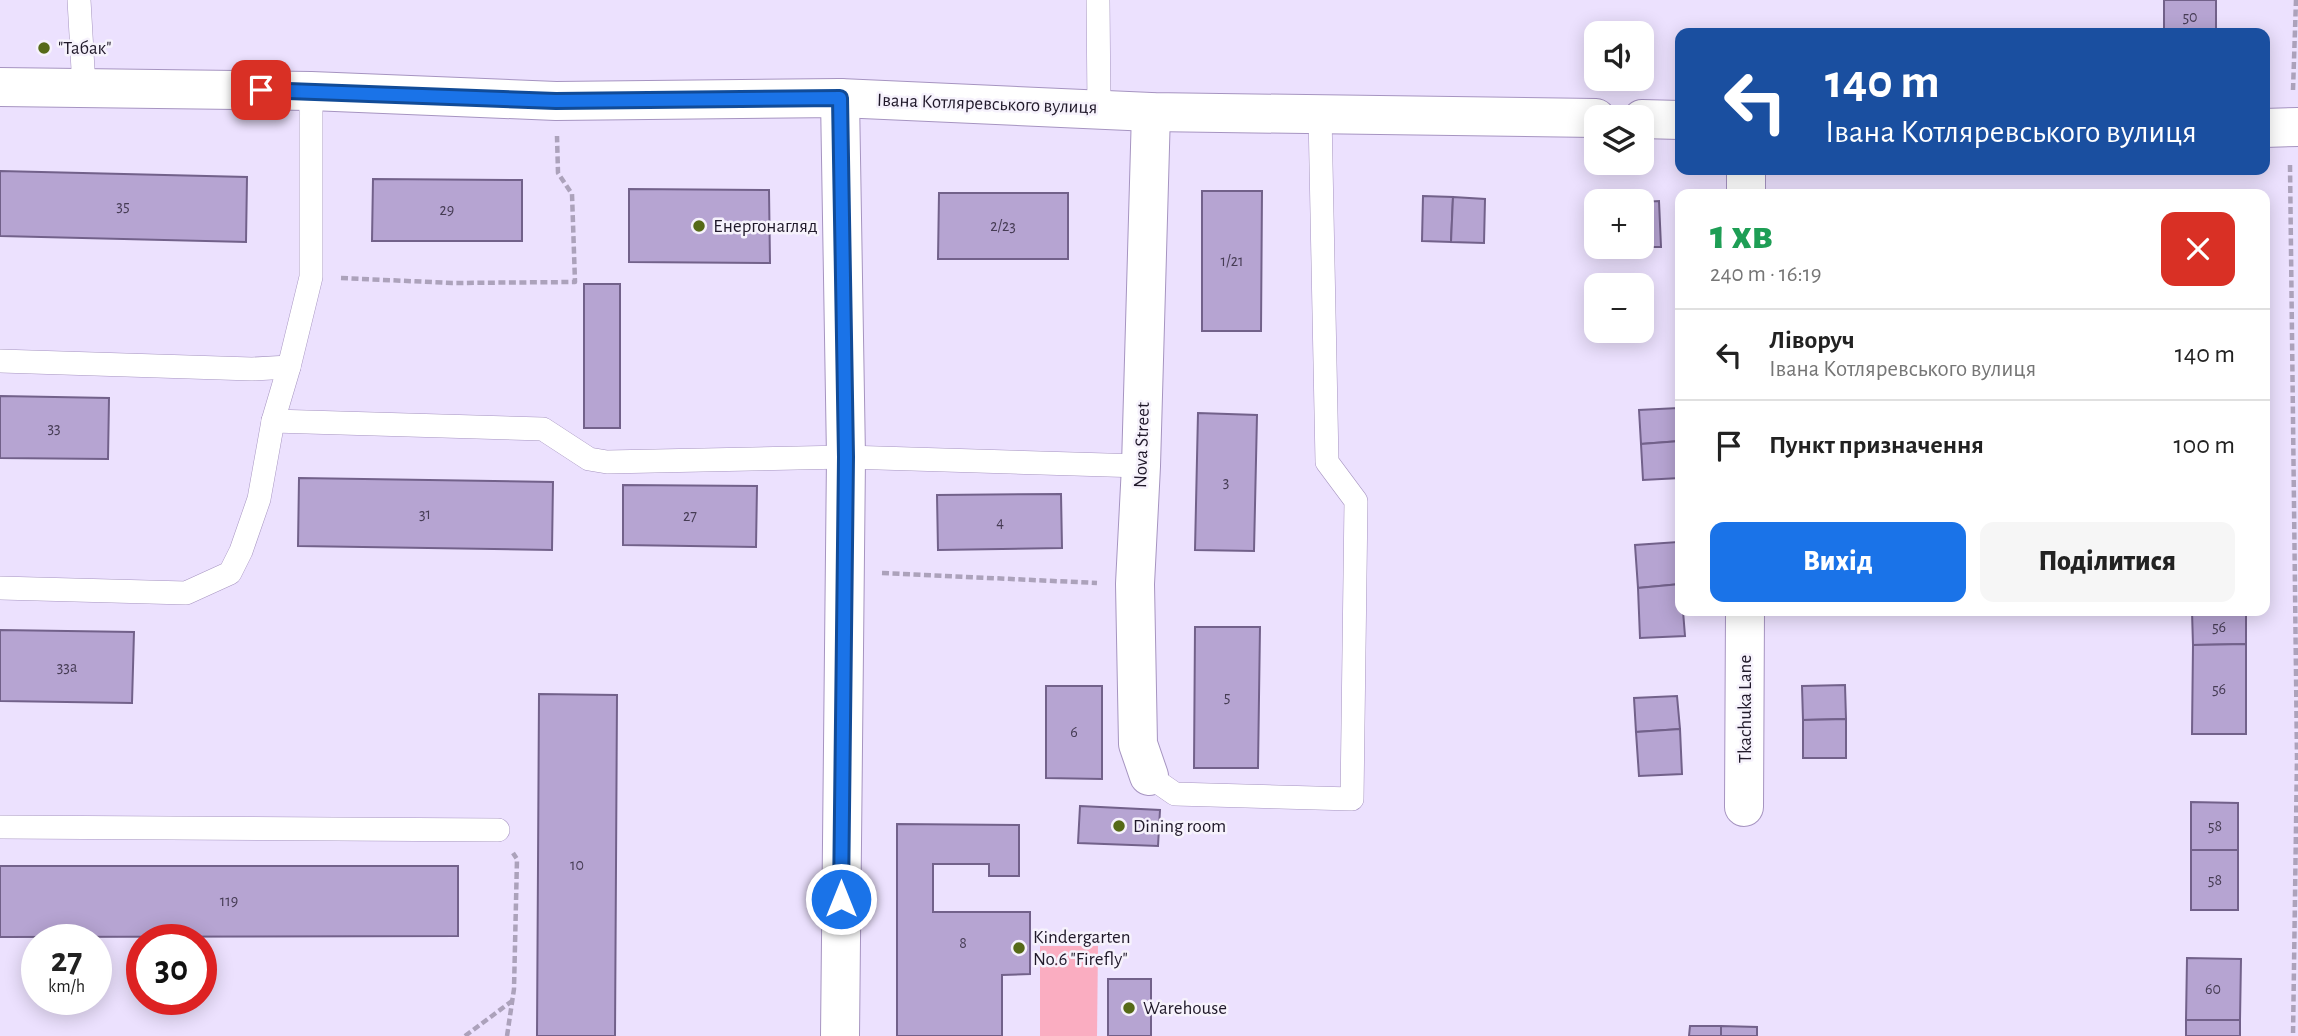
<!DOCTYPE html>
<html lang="uk">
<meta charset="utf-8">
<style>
body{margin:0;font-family:"Alegreya Sans",sans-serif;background:#f6f6f6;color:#222;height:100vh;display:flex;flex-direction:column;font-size:26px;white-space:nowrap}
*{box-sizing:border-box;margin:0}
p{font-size:23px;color:#767676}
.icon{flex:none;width:38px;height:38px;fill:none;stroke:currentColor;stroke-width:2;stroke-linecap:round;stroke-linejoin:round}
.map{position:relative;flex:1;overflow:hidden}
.details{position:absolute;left:1675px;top:189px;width:595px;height:427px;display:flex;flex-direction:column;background:#fff;border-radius:14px;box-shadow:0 4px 18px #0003}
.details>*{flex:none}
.guide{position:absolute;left:1675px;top:28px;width:595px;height:147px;border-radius:14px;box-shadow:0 4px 18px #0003;background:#1a4fa0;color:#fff;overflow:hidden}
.buttons{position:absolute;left:1584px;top:21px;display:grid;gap:14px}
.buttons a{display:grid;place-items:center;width:70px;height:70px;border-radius:14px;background:#fff;box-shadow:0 4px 18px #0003;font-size:35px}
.speed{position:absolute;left:21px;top:924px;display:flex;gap:14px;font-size:35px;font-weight:700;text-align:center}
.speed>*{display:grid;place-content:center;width:91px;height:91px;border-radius:50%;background:#fff;box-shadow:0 4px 18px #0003;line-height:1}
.speed small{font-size:18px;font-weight:400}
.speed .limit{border:10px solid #d22;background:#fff;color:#111}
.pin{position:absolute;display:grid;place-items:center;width:60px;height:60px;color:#fff;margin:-30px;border-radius:14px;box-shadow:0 4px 10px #0006}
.me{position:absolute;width:77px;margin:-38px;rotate:0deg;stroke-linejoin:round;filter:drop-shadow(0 0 5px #0008)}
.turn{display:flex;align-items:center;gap:24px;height:147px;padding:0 35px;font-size:32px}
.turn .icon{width:91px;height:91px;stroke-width:2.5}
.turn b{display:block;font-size:49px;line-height:60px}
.round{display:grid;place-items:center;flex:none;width:74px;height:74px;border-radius:14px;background:#f6f6f6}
.headline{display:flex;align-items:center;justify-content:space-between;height:119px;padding:0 35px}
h1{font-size:42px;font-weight:800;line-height:52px;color:#1e9e55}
.cta{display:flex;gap:14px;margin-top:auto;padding:14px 35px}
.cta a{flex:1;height:80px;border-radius:14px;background:#1a73e8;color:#fff;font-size:28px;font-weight:800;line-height:80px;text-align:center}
.cta a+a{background:#f6f6f6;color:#222}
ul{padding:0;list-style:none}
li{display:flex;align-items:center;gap:21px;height:91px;padding:0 35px;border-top:2px solid #e0e0e0}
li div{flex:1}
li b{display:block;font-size:26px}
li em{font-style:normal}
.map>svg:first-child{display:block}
.green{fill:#faadc1}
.building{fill:#b6a4d2;stroke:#72618a;stroke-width:2}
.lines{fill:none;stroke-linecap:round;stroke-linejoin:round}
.service-casing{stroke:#a694c1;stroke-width:24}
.minor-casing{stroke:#a694c1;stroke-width:40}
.path{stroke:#aca2bb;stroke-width:4.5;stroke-dasharray:7 3.5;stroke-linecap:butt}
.service{stroke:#fff;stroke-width:23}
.minor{stroke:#fff;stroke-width:38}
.route-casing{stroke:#114b97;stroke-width:18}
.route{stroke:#1a73e8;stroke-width:12}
.poi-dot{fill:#566a18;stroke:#f6f2fc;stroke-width:2.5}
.labels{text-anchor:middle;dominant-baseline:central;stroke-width:5;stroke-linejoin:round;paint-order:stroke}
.number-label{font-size:16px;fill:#463c54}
.poi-label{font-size:19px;fill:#20192a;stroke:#f6f2fc;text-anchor:start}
.street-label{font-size:19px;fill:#20192a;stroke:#f6f2fc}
</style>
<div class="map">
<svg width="2298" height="1036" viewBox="0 0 2298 1036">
<rect width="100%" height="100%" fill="#ece1fe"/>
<path class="green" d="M1040,946H1098L1097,1036H1040Z"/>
<g class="building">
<rect x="2164" y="0" width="52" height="33"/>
<path d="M0,171L247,177L246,242L0,236Z"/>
<path d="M373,179L522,180V241H372Z"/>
<path d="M629,189L769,190L770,263L629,262Z"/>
<path d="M1202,191H1262L1261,331H1202Z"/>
<path d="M939,193H1068V259H938Z"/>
<path d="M1423,196L1453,197L1451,242L1422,241Z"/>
<path d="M1453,197L1485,199L1484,243L1451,242Z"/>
<path d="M1659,201L1661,247H1622H1642V202Z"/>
<path d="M1589,203H1596V247H1622H1590Z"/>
<rect x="584" y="284" width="36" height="144"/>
<path d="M0,396L109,398L108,459L0,458Z"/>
<path d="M1678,408L1680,441L1641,444L1639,410Z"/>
<path d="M1198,413L1257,415L1254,551L1195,550Z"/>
<path d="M1680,441V478L1643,480L1641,444Z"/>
<path d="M299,478L553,482L552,550L298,546Z"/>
<path d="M623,485L757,486L756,547L623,545Z"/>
<path d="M1061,494L1062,548L938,550L937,495Z"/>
<path d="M1678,542L1680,584L1638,588L1635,545Z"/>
<path d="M1680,584V611H1683L1685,636L1640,638L1638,588Z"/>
<path d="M2192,611H2246V644L2193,645Z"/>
<path d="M1195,627H1260L1258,768H1194Z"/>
<path d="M0,630L134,632L132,703L0,701Z"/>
<path d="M2246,644V734H2192L2193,645Z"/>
<path d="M1845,685L1846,719L1803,720L1802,686Z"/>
<path d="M1046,686H1102V779L1046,778Z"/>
<path d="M539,694L617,695L615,1036H537Z"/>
<path d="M1677,696L1680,729L1636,732L1634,698Z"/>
<path d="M1846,719V758H1803V720Z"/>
<path d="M1680,729L1682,774L1639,776L1636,732Z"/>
<path d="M2191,802L2238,803V850H2191Z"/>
<path d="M1080,806L1160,810L1158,846L1078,843Z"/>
<path d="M897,824L1019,825V876H989V864H933V912H1030V974L1002,975V1036H897Z"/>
<rect x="2191" y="850" width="47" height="60"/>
<path d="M0,866H458V936L0,937Z"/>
<path d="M2187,958L2241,959L2240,1020H2186Z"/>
<rect x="1108" y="979" width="43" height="57"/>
<rect x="2186" y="1020" width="54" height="16"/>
<path d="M1690,1026H1721V1036H1689Z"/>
<path d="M1721,1026L1757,1027V1036H1721Z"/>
</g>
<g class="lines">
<g class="service-casing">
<g id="service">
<path d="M79,0L84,87"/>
<path d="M1098,0L1099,108"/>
<path d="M0,361L252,369L289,367L311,277V91"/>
<path d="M273,421L543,429L589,459L607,462L846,457L1141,466"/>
<path d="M0,588L186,593L230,573L241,551L259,499L273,421L289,367"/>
<path d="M1149,776L1175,794L1352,799L1356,501L1327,462L1320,114"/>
<path d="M0,827L498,830"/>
</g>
</g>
<g class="minor-casing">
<g id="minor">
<path d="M0,87L311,91L556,101L840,98L1151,112L1596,118"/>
<path d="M1642,119L1680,120"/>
<path d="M2264,128L2298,127"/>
<path d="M1746,194V170"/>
<path d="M1149,776L1138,744L1135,584L1141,466L1151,112"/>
<path d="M1744,807L1745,611"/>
<path d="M840,1036L846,457L840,98"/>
</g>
</g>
<g class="path">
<path d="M2293,90L2296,0"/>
<path d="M2290,165L2297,758L2293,1036"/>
<path d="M341,278L452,283L575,282L572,194L558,173L557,136"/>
<path d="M882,573L1097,583"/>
<path d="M465,1036L512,1001"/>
<path d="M507,1036L514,989L517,859L513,853"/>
</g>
<use href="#service" class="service"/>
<use href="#minor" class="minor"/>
</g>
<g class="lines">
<g class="route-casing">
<path id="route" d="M261,90L556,101L840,98L846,457L841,899"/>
</g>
<use href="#route" class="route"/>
</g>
<g class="poi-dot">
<circle cx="44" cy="48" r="7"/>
<circle cx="699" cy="226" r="7"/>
<circle cx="1119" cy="826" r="7"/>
<circle cx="1019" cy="948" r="7"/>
<circle cx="1129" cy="1008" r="7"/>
</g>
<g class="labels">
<g class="number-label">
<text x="2190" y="17">50</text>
<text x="123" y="206">35</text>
<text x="447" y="210">29</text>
<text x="1003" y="226">2/23</text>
<text x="1232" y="261">1/21</text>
<text x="54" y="428">33</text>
<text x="1226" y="482">3</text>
<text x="425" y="514">31</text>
<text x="690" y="516">27</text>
<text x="1000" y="522">4</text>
<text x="2219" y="627">56</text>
<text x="67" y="667">33а</text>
<text x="2219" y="689">56</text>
<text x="1227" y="697">5</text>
<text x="1074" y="732">6</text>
<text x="2215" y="826">58</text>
<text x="577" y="865">10</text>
<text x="2215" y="880">58</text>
<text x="229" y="901">119</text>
<text x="963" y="943">8</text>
<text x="2213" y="989">60</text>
</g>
<g class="poi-label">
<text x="58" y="48">"Табак"</text>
<text x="713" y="226">Енергонагляд</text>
<text x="1133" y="826">Dining room</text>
<text x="1033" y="937">Kindergarten<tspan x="1033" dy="22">No.6 "Firefly"</tspan></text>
<text x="1143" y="1008">Warehouse</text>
</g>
<g class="street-label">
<text transform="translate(987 104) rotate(2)">Івана Котляревського вулиця</text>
<text transform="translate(1142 445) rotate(-88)">Nova Street</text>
<text transform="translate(1745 709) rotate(-90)">Tkachuka Lane</text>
</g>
</g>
</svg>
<div class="buttons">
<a><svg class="icon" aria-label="sound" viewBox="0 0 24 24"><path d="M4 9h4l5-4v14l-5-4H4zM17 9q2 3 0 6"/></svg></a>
<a><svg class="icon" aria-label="layers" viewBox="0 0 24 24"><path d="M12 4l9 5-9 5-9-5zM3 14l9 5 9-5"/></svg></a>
<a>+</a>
<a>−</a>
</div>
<div class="speed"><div>27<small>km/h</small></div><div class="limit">30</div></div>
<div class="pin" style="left:261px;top:90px;background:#d93025"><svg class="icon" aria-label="arrive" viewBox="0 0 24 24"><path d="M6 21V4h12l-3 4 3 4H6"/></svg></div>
<svg class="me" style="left:841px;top:899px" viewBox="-20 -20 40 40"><circle r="17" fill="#1a73e8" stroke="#fff" stroke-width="3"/><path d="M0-11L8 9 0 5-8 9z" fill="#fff"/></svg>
<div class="guide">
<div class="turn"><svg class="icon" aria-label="left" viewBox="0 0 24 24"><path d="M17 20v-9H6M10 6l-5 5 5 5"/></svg><div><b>140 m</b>Івана Котляревського вулиця</div></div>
</div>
<section class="details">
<div class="headline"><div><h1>1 хв</h1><p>240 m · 16:19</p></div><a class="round" style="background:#d93025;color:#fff"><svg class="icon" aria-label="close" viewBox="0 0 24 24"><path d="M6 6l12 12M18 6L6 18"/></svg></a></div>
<ul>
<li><svg class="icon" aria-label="left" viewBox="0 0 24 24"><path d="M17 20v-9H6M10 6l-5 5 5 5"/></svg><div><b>Ліворуч</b><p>Івана Котляревського вулиця</p></div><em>140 m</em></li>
<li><svg class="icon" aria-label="arrive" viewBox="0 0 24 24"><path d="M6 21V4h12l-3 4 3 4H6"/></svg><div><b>Пункт призначення</b></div><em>100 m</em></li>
</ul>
<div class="cta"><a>Вихід</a><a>Поділитися</a></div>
</section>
</div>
